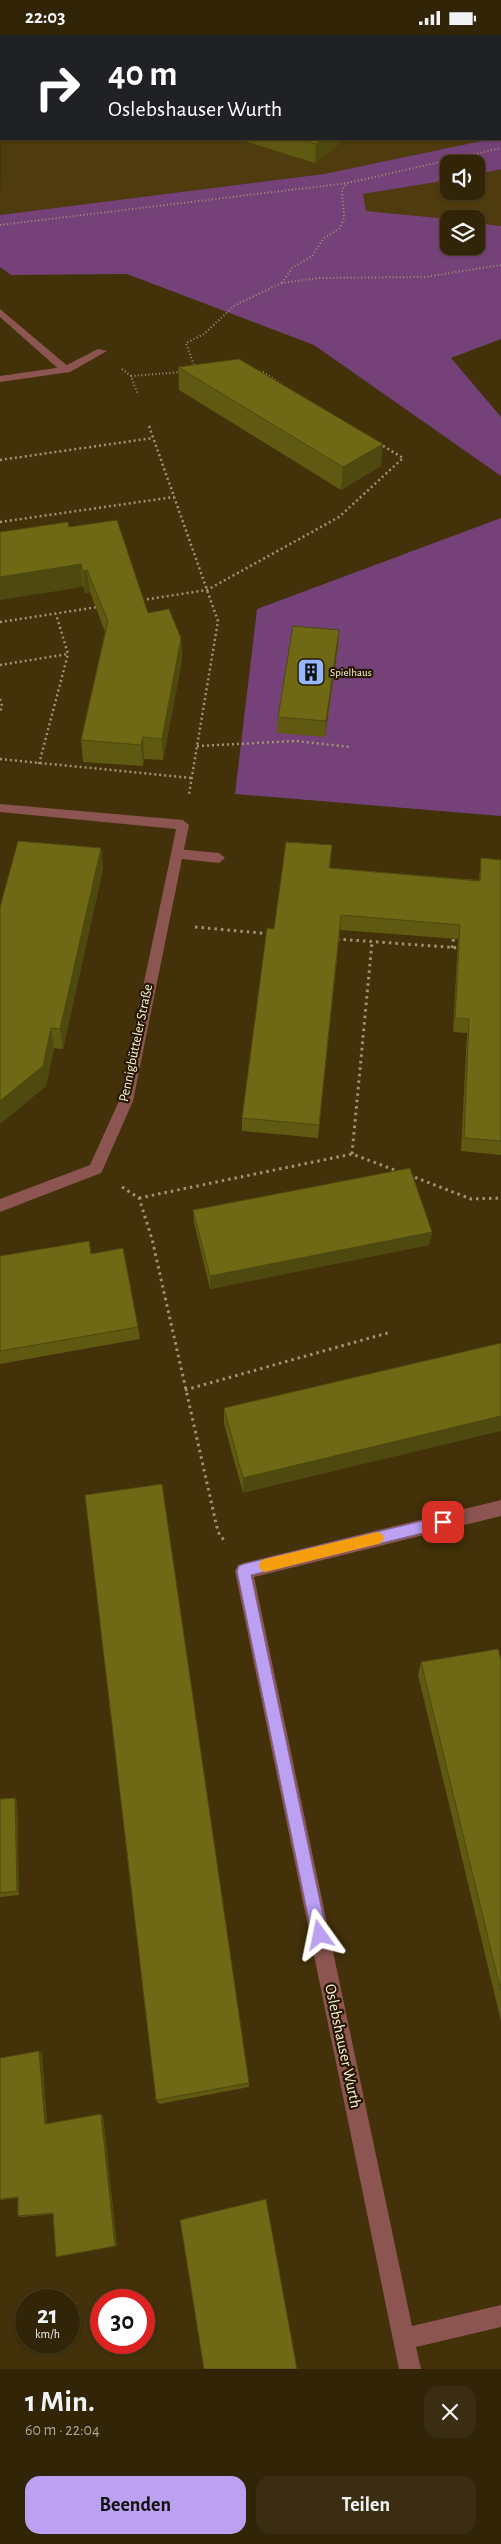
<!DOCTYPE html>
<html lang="de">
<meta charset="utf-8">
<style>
body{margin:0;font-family:"Alegreya Sans",sans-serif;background:#3a2d11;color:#f1f3f6;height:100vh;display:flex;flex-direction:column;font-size:19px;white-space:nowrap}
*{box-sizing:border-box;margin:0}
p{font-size:16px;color:#a8a59b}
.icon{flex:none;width:28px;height:28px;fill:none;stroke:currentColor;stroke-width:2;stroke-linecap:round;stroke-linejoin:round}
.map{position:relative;height:2334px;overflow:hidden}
.drawer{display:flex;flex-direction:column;background:#322507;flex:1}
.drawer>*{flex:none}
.top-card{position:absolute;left:0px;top:0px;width:501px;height:105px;box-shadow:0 1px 4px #0004,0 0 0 1px #4d4228;background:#202124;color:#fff;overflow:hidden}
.fabs{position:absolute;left:440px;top:120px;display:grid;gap:10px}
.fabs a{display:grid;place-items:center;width:45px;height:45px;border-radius:10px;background:#322507;box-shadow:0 1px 4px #0004,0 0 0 1px #4d4228;font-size:25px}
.speed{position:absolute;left:15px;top:2254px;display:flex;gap:10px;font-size:25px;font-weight:700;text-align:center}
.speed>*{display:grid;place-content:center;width:65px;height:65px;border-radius:50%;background:#322507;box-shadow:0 1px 4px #0004,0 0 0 1px #4d4228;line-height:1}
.speed small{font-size:12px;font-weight:400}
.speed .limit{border:8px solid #d22;background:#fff;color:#111}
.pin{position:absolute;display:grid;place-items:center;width:42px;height:42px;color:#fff;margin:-21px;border-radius:10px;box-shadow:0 2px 8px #0006}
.me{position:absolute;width:55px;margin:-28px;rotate:348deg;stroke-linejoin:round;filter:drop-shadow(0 0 4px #0008)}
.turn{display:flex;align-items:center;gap:18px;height:105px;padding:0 25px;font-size:22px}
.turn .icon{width:65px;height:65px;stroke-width:2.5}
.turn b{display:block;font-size:35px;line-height:42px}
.round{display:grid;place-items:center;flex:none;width:52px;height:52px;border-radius:15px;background:#3a2d11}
.headline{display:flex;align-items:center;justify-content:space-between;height:85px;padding:0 25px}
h1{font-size:30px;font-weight:700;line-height:38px}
.primary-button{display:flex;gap:10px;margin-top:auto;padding:10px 25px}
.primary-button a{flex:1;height:58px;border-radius:15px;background:#bca0f2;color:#111;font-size:20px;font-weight:700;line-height:58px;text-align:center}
.primary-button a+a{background:#3a2d11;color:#f1f3f6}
.status{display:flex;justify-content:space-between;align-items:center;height:35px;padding:0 25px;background:#322507;direction:ltr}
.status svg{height:14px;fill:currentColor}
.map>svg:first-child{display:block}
.built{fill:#4f3c0e}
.green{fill:#744278}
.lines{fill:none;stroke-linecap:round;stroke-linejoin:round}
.path-far2{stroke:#a09274;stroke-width:2;stroke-dasharray:1 2.5;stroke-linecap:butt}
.path-far1{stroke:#a09274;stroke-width:2.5;stroke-dasharray:2 3;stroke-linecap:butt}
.path{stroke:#a09274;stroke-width:3;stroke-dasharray:2.5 4;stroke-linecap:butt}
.lane{fill:#8c5551;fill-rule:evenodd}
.street{fill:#8c5551;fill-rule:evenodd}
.wall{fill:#5f5912}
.shaded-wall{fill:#4e490f}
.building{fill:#6f6815;stroke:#4e490f}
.route{fill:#bca0f2;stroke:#7a689d}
.slow{fill:#f59e0b}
.labels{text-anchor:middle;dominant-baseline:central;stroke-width:4.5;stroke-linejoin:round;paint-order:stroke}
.far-poi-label{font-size:11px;fill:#fcf2dd;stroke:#261900;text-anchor:start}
.street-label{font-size:14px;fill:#fcf2dd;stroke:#261900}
.near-street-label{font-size:16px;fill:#fcf2dd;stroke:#261900}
</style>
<div class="status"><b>22:03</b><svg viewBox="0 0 49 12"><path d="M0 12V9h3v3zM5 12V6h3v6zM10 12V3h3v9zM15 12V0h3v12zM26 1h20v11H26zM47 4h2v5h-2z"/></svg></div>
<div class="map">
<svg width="501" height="2334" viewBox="0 0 501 2334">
<rect width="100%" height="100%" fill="#423109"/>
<g class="built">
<path d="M1,101V104H491L324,139L0,180Z"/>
<path d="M501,134V191L476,188V184H449L365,176L363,159L449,145V156H476V140Z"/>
</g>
<g class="green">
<path d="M0,0H140L143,1H1L0,102Z"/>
<path d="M501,101V134L476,140V129H449V145L363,159L366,176L449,184V211H476V188L501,191V304L451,323L501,382V441L314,310L127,239L11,240L0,232V180L324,139L491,104H500Z"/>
<path d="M501,483V781L235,759L257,574Z"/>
</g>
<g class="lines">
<g class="path-far2">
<path d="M0,190L348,148"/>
<path d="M282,248L292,233L312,221L324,203L340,193L344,183L342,155L348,148L501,113"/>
<path d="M195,333L186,308L204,299L235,270L282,248L319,243L425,242L501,230"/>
<path d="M122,334L131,341L138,360"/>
<path d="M256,336L263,337L281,349"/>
<path d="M131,341L182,337"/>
</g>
<g class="path-far1">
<path d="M149,391L218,586L189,759"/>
<path d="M0,425L153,403"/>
<path d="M0,487L174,462"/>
<path d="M142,565L207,555L339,482L403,423L380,409"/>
<path d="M0,587L98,572"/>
<path d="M0,630L68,619"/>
<path d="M0,664L2,671L0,677"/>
<path d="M197,711L296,706L350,712"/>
<path d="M0,724L192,743"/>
<path d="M39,729L68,619L56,579"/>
</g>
<g class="path">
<path d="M195,892L271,899"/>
<path d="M337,904L460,913"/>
<path d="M452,913L454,901"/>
<path d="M352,1119L372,907"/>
<path d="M409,1140L471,1164L501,1163"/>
<path d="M122,1152L139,1163L152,1204L218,1497L226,1508"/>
<path d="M139,1163L352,1119L400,1137"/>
<path d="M185,1355L391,1297"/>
</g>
<g class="lane">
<path d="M0,274L70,333V337H62L0,282Z"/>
<path d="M0,769L183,785L189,790L183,819L177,824L171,819L176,794L0,777Z"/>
</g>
<g class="street">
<path d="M98,314L107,316L70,337L0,347V341L63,332Z"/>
<path d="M177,814L219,818L225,823L219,828L182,824L133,1066L103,1134L101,1138L0,1177V1164L90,1130L119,1066L171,819Z"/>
<path d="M501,1465V1481L254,1542L412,2291L501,2270V2292L416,2312L421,2334H399L235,1536L238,1530L244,1528Z"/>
</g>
</g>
<g class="wall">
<path d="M238,104H345L315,128Z"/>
<path d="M178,332L381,431L341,455L179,355Z"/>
<path d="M69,492L148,578L181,603L182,625L163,725L144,724L143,731L83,727L81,705L105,597L90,557L85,558Z"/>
<path d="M339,595L338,611L325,702L277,698L278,682Z"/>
<path d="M101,813L103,834L63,1014L54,1013L46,1051L0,1089Z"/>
<path d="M481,823L501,825V1120L461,1116L467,998L453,997L458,904L340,895L318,1103L242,1096V1083L274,894L331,825L330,833L479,845Z"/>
<path d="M193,1175L432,1197L429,1210L210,1254L194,1188Z"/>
<path d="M91,1219L138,1292L140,1304L0,1329V1221Z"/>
<path d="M501,1308L243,1458L224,1389V1373Z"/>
<path d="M501,1625V1986L418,1640L421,1627Z"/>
<path d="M15,1763L17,1767L19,1860L0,1862V1764Z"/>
<path d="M42,2018L47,2089L103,2081L117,2211L56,2222L53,2179L21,2182L18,2181V2163L0,2165V2023Z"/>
<path d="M249,2048V2052L159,2069L156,2065Z"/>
</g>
<g class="shaded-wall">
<path d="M501,30V47L500,48V31Z"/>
<path d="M322,104H345L315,128L316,109Z"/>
<path d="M383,409L381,431L341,455L343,432Z"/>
<path d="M81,529L83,552L0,565V542Z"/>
<path d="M87,535L90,557L85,558L83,536Z"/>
<path d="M339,595L338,611L325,702L326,686Z"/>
<path d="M181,603L182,625L163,725L162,704Z"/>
<path d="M143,702L144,724L143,731L141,710Z"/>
<path d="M332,810L331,825L328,847L329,833Z"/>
<path d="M101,813L103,834L63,1014L60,994Z"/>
<path d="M341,880L340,895L318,1103L319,1090Z"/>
<path d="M51,993L54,1013L46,1051L0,1089V1066Z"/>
<path d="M432,1197L429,1210L210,1254V1241Z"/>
<path d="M501,1381V1396L243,1458V1443Z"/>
<path d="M15,1763L17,1767L19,1860L17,1856Z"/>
<path d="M39,2016L42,2018L47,2091L45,2089Z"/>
<path d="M101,2079L103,2081L117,2211H115Z"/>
</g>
<g class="building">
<path d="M253,0H501V30L500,31V1H251Z"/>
<path d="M300,104H322L316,109Z"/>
<path d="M239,324L383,409L343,432L178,332Z"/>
<path d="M117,485L148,578L169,574L181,603L162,704L143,702L141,710L81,705L108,586L87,535L83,536L81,529L0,542V497L68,487L69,492Z"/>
<path d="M293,591L339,595L326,686L278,682Z"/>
<path d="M18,806L101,813L60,994L51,993L43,1031L0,1066V872Z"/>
<path d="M286,807L332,810L329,833L480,846L481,823L501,825V1106L464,1103L469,984L455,983L460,890L341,880L319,1090L242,1083L267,893L274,894Z"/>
<path d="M410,1133L432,1197L210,1241L193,1175Z"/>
<path d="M89,1206L91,1219L123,1213L138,1292L0,1316V1221Z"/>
<path d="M501,1308V1381L243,1443L224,1373Z"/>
<path d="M162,1449L249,2048L156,2065L85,1460Z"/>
<path d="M498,1614L501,1625V1956L421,1627Z"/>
<path d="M15,1763L17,1856L0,1858V1764Z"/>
<path d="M39,2016L45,2089L101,2079L115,2211L56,2222L53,2178L18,2181V2162L0,2164V2023Z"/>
<path d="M266,2164L297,2334H204L180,2185Z"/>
</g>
<path class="route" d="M443,1481L448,1483L450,1487L448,1491L443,1493L251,1540L327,1900L325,1906L320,1908L314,1906L312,1900L237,1536L239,1531L244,1529Z"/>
<path class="slow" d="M378,1497L382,1499L384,1503L382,1507L378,1509L265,1537L261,1535L259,1530L261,1526L265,1524Z"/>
<defs>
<g id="building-square" transform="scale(1.4375)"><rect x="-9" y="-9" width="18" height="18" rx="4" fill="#95b7fd" stroke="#261900"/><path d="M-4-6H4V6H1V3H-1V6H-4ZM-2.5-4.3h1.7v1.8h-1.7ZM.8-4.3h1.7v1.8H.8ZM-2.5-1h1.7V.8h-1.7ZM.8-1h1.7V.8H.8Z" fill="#111"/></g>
</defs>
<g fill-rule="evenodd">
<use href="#building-square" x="311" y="637"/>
</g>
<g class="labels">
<g class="far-poi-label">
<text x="330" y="637">Spielhaus</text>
</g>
<g class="street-label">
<text transform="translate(136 1008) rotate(-78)">Pennigbütteler Straße</text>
</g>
<g class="near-street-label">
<text transform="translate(343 2011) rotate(78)">Oslebshauser Wurth</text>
</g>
</g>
</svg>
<div class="fabs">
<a><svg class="icon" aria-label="sound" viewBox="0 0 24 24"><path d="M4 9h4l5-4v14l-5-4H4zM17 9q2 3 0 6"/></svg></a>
<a><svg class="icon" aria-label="layers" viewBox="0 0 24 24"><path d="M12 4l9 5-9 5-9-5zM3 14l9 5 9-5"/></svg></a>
</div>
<div class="speed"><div>21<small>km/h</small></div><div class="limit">30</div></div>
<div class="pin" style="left:443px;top:1487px;background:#d93025"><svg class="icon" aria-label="arrive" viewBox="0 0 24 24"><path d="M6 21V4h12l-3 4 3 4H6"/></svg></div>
<svg class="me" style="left:320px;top:1900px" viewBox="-20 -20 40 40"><path d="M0-17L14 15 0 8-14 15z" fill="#bca0f2" stroke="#fff" stroke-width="4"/></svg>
<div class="top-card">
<div class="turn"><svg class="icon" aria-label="right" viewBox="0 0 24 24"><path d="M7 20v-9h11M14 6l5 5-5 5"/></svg><div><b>40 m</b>Oslebshauser Wurth</div></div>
</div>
</div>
<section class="drawer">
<div class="headline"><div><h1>1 Min.</h1><p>60 m · 22:04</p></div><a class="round"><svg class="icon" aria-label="close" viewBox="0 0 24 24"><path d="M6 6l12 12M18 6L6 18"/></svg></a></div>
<div class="primary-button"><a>Beenden</a><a>Teilen</a></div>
</section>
